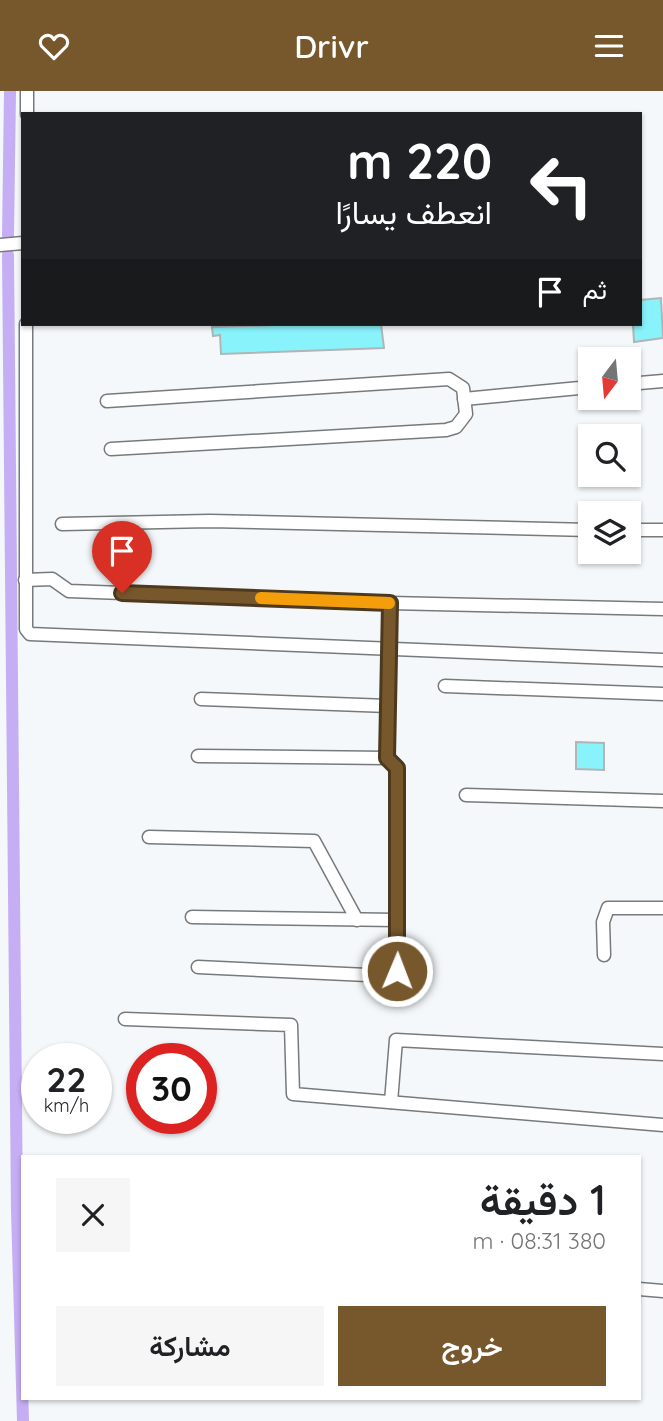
<!DOCTYPE html>
<html lang="ar">
<meta charset="utf-8">
<style>
body{margin:0;font-family:Quicksand,Vazirmatn,sans-serif;background:#f6f6f6;color:#202124;direction:rtl;height:100vh;display:flex;flex-direction:column;font-size:26px;white-space:nowrap}
*{box-sizing:border-box;margin:0}
p{font-size:23px;color:#757577}
.icon{flex:none;width:38px;height:38px;fill:none;stroke:currentColor;stroke-width:2;stroke-linecap:round;stroke-linejoin:round}
.map{position:relative;flex:1;overflow:hidden;direction:ltr}
.details{position:absolute;left:21px;top:1064px;width:620px;height:245px;display:flex;flex-direction:column;background:#fff;border-radius:0px;box-shadow:0 2px 5px #0004;direction:rtl}
.details>*{flex:none}
.banner{position:absolute;left:21px;top:21px;width:621px;height:214px;border-radius:0px;box-shadow:0 2px 5px #0004;direction:rtl;background:#202124;color:#fff;overflow:hidden}
.needle{width:46px;rotate:196deg}
.tools{position:absolute;left:578px;top:256px;display:grid;gap:14px}
.tools a{display:grid;place-items:center;width:63px;height:63px;border-radius:0px;background:#fff;box-shadow:0 2px 5px #0004;font-size:35px}
.speed{position:absolute;left:21px;top:952px;display:flex;gap:14px;font-size:35px;font-weight:700;text-align:center}
.speed>*{display:grid;place-content:center;width:91px;height:91px;border-radius:50%;background:#fff;box-shadow:0 2px 5px #0004;line-height:1}
.speed small{font-size:18px;font-weight:400}
.speed .limit{border:10px solid #d22;background:#fff;color:#111}
.pin{position:absolute;display:grid;place-items:center;width:60px;height:60px;color:#fff;margin:-72px -30px;border-radius:50% 50% 50% 0;rotate:-45deg;box-shadow:0 0 7px #0007}
.pin .icon{rotate:45deg}
.me{position:absolute;width:77px;margin:-38px;rotate:1deg;stroke-linejoin:round;filter:drop-shadow(0 0 5px #0008)}
.turn{display:flex;align-items:center;gap:24px;height:147px;padding:0 35px;font-size:32px}
.turn .icon{width:91px;height:91px;stroke-width:2.5}
.turn b{display:block;font-size:49px;line-height:60px}
.then{display:flex;align-items:center;height:66px;padding:0 35px;background:#0003;gap:14px;font-size:26px}
.round{display:grid;place-items:center;flex:none;width:74px;height:74px;border-radius:0px;background:#f6f6f6}
.headline{display:flex;align-items:center;justify-content:space-between;height:119px;padding:0 35px}
h1{font-size:42px;font-weight:600;line-height:52px}
.button{display:flex;gap:14px;margin-top:auto;padding:14px 35px}
.button a{flex:1;height:80px;border-radius:0px;background:#77582d;color:#fff;font-size:28px;font-weight:600;line-height:80px;text-align:center}
.button a+a{background:#f6f6f6;color:#202124}
header{display:flex;justify-content:space-between;align-items:center;height:91px;padding:0 35px;background:#77582d;color:#fff;font-size:32px;font-weight:600}
.map>svg:first-child{display:block}
.lines{fill:none;stroke-linecap:round;stroke-linejoin:round}
.canal{stroke:#c5aef3;stroke-width:12}
.building{fill:#89f3fc;stroke:#b1b5b6;stroke-width:2}
.minor-casing{stroke:#777a7c;stroke-width:15}
.minor{stroke:#fff;stroke-width:12}
.route-casing{stroke:#4d391d;stroke-width:18}
.route{stroke:#77582d;stroke-width:12}
.slow{stroke:#f59e0b;stroke-width:12}
</style>
<header><svg class="icon" aria-label="menu" viewBox="0 0 24 24"><path d="M4 6h16M4 12h16M4 18h16"/></svg>Drivr<svg class="icon" aria-label="heart" viewBox="0 0 24 24"><path d="M12 20l-8-8c-3-5 5-10 8-4 3-6 11-1 8 4z"/></svg></header>
<div class="map">
<svg width="663" height="1330" viewBox="0 0 663 1330">
<rect width="100%" height="100%" fill="#f4f8fa"/>
<g class="lines">
<g class="canal">
<path d="M8,145L10,0"/>
<path d="M8,164L17,1120L23,1330"/>
</g>
</g>
<g class="building">
<path d="M661,207L663,247L634,251L633,233H640V209Z"/>
<path d="M304,233H381L384,257L221,263L220,244L213,245L212,236Z"/>
<path d="M576,651L604,652V679L576,678Z"/>
</g>
<g class="lines">
<g class="minor-casing">
<g id="minor">
<path d="M27,0V23"/>
<path d="M0,154L23,152"/>
<path d="M26,233V538L30,543L663,569"/>
<path d="M628,293L663,290"/>
<path d="M464,308L590,296"/>
<path d="M107,310L449,288L463,297L466,323L456,336L446,339L111,358"/>
<path d="M62,433L210,430L590,439"/>
<path d="M628,439H663"/>
<path d="M25,489L52,488L69,500L390,512L663,518"/>
<path d="M445,595L663,603"/>
<path d="M201,608L388,615"/>
<path d="M198,665L387,667L390,512"/>
<path d="M466,704L663,710"/>
<path d="M149,746L314,750L357,829"/>
<path d="M192,826L397,829"/>
<path d="M604,864L603,831L608,817H663"/>
<path d="M198,876L389,885L397,880V677L387,667"/>
<path d="M125,928L291,934L293,1003L663,1034"/>
<path d="M391,1011L396,949L663,963"/>
<path d="M639,1198L663,1200"/>
</g>
</g>
<use href="#minor" class="minor"/>
</g>
<g class="lines">
<g class="route-casing">
<path id="route" d="M122,502L390,512L387,667L397,677V880"/>
</g>
<use href="#route" class="route"/>
<path class="slow" d="M261,507L389,512"/>
</g>
</svg>
<div class="tools">
<a><svg class="needle" viewBox="-14 -14 28 28"><path d="M0-13l5 13h-10z" fill="#e53935"/><path d="M0 13l5-13h-10z" fill="#757577"/></svg></a>
<a><svg class="icon" aria-label="search" viewBox="0 0 24 24"><circle cx="10" cy="10" r="6"/><path d="M15 15l6 6"/></svg></a>
<a><svg class="icon" aria-label="layers" viewBox="0 0 24 24"><path d="M12 4l9 5-9 5-9-5zM3 14l9 5 9-5"/></svg></a>
</div>
<div class="speed"><div>22<small>km/h</small></div><div class="limit">30</div></div>
<div class="pin" style="left:122px;top:502px;background:#d93025"><svg class="icon" aria-label="arrive" viewBox="0 0 24 24"><path d="M6 21V4h12l-3 4 3 4H6"/></svg></div>
<svg class="me" style="left:397px;top:880px" viewBox="-20 -20 40 40"><circle r="17" fill="#77582d" stroke="#fff" stroke-width="3"/><path d="M0-11L8 9 0 5-8 9z" fill="#fff"/></svg>
<div class="banner">
<div class="turn"><svg class="icon" aria-label="left" viewBox="0 0 24 24"><path d="M17 20v-9H6M10 6l-5 5 5 5"/></svg><div><b>220 m</b>انعطف يسارًا</div></div>
<div class="then">ثم<svg class="icon" aria-label="arrive" viewBox="0 0 24 24"><path d="M6 21V4h12l-3 4 3 4H6"/></svg></div>
</div>
<section class="details">
<div class="headline"><div><h1>1 دقيقة</h1><p>380 m · 08:31</p></div><a class="round"><svg class="icon" aria-label="close" viewBox="0 0 24 24"><path d="M6 6l12 12M18 6L6 18"/></svg></a></div>
<div class="button"><a>خروج</a><a>مشاركة</a></div>
</section>
</div>
